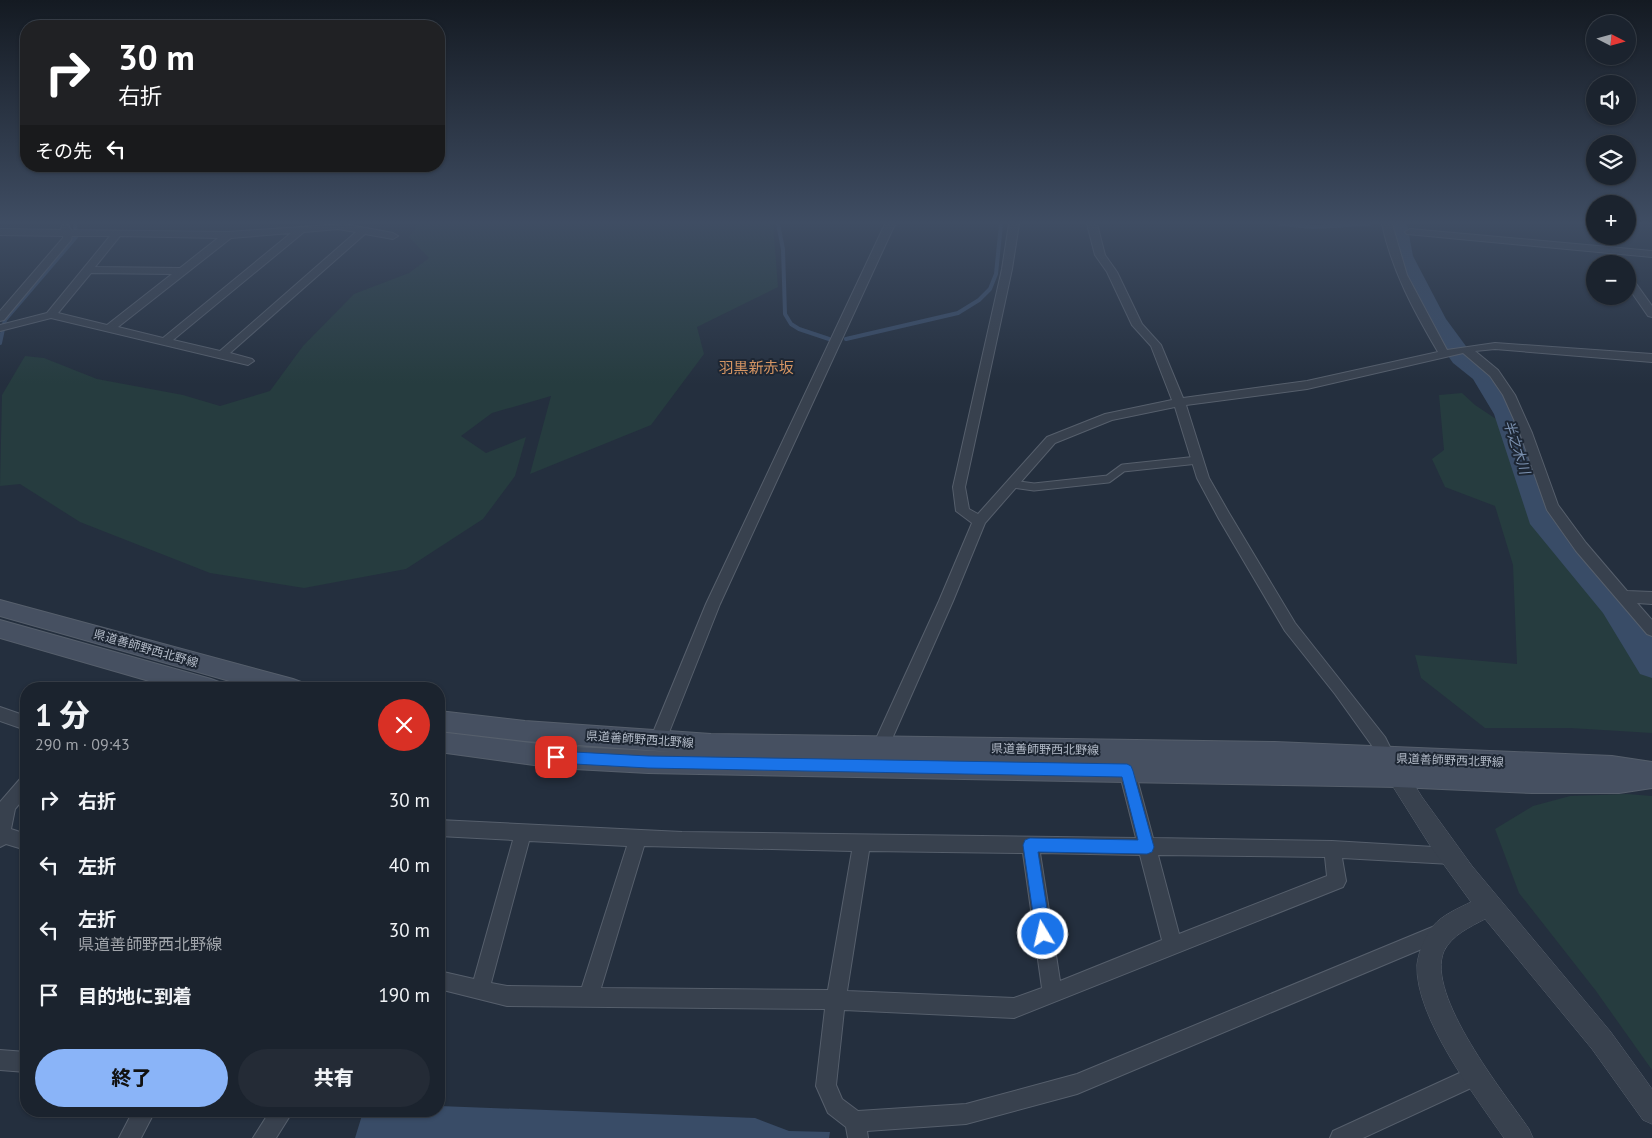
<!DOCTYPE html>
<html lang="ja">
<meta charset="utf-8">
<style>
body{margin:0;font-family:"PT Sans","Noto Sans JP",sans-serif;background:#242b36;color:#f1f3f6;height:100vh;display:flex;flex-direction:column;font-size:19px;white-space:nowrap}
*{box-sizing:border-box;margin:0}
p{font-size:16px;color:#a0a4aa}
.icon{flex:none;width:28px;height:28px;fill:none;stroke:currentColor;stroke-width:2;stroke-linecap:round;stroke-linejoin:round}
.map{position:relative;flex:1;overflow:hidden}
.panel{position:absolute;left:20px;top:682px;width:425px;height:435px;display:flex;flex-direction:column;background:#1b232e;border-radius:20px;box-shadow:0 1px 4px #0004,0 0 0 1px #39404a}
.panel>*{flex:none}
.top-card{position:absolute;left:20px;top:20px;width:425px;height:152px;border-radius:20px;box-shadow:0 1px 4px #0004,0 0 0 1px #39404a;background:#202124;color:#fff;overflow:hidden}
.needle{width:32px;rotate:96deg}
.fabs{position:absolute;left:1586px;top:15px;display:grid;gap:10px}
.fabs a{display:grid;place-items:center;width:50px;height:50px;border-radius:50%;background:#1b232e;box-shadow:0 1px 4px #0004,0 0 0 1px #39404a;font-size:25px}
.pin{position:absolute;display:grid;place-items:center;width:42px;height:42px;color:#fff;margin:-21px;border-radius:10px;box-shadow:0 2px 8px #0006}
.me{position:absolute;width:55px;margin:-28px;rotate:351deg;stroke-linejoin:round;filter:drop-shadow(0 0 4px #0008)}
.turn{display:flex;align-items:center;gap:18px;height:105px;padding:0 15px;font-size:22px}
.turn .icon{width:65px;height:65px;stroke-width:2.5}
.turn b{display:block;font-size:35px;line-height:42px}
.then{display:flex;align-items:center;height:48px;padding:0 15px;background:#0003;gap:10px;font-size:19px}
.round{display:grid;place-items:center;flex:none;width:52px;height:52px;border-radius:26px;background:#242b36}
.overview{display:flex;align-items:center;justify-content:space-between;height:85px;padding:0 15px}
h1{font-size:30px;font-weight:800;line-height:38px}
.primary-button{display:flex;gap:10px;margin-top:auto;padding:10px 15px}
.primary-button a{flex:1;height:58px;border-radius:30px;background:#8ab4f8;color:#111;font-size:20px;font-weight:800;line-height:58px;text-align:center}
.primary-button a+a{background:#242b36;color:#f1f3f6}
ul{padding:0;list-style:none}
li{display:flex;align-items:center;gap:15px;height:65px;padding:0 15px}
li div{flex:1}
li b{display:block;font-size:19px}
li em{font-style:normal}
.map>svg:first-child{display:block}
.green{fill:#263c3f}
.water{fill:#394c67}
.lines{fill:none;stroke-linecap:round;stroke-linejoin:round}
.stream{stroke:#394c67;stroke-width:4}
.river{fill:#394c67;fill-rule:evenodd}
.service-casing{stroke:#565f6c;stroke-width:9}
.minor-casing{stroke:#565f6c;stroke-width:2}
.tertiary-casing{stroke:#565f6c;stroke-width:1}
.secondary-casing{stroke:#565f6c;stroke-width:2}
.service{stroke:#38414e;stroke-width:7}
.minor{fill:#38414e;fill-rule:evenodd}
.tertiary{fill:#38414e;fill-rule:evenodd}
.secondary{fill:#465061;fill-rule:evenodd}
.route{fill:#1a73e8;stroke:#114b97}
.labels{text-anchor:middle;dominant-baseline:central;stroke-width:4;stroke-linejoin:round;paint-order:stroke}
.street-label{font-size:12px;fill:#b4bcc9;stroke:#1d2633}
.water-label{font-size:14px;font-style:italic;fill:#7c92b1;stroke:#1d2633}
.quarter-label{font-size:15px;fill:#d59563;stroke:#1d2633}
</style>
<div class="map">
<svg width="1652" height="1138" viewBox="0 0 1652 1138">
<rect width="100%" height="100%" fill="#242f3e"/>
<g class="green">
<path d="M418,224H773L778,287L697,327L704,354L651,425L530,474L551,396L492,413L461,436L486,453L526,437L515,476L483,519L406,569L304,588L210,573L80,522L20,484L0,486L2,395L25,356L44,358L97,379L183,395L220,406L270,391L303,346L354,294L409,273L429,258L409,237Z"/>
<path d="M1462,393L1475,405L1496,419L1506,442L1537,529L1622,625L1652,678V733L1570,728H1485L1421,678L1415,655L1517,664L1513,565L1495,506L1445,487L1432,459L1444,450L1439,395Z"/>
<path d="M1627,794L1652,796V1070L1596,991L1519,893L1495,829L1533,806L1570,796Z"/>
</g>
<path class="water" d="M439,1106L755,1118L789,1131L830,1132L829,1138H355L363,1112L439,1111Z"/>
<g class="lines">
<g class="stream">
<path d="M778,224L783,249L785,314L791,324L799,329L829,339"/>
<path d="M1280,224L1313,227L1369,224"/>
<path d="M846,339L958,313L979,300L990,289L996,274L1001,224"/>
<path d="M0,343L5,320L76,237L75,224"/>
</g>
<path class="river" d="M1387,224H1407L1413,256L1446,319L1471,353L1491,368L1520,414L1553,513L1625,595L1652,637V678L1640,674L1603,613L1530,524L1494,414L1473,379L1453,363L1423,320L1391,256Z"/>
<g class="service-casing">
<path id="service" d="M1012,484L1034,487L1108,479L1123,468L1198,460"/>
</g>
<g class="minor-casing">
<g id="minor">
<path d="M65,224L68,225L71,230L228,232L344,224L393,233L398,236L393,239L365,234L230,353L252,359L254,361L248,365L51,318L0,331V325L47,313L110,236H72L71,240L4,320L0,321V311L63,238V236L0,235V229L61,230L62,225ZM338,229L356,232L220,351L173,340L304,232ZM291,233L163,338L118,327L231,238ZM120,236L218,238L180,268L95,267ZM91,273L172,274L107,325L58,313Z"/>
<path d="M885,224H895L720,604L666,740L664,745L658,747L652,745L650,740L706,604Z"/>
<path d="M1009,224H1019L1012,269L965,487L969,509L978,514L1047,437L1105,414L1172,400L1151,346L1132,325L1107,272L1095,255L1087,224H1097L1105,255L1117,272L1142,324L1161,345L1183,398L1307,381L1438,352C1414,311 1392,271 1382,224H1392L1407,275L1447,350L1495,343L1652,354V362L1495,349L1475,351L1498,370L1515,395L1532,433L1558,505L1586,543L1627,591L1652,592V604L1637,603L1652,620V636L1647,634L1576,551L1547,510L1520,433L1503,395L1490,376L1463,353L1307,389L1186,405L1209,478L1229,513L1295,623L1385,737L1395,757L1393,762L1387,764L1381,762L1373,747L1335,694L1285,631L1219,519L1197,478L1175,407L1112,420L1055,443L985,523L953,601L884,757L878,759L872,757L870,752L939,601L972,523L956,511L953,487L1002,269Z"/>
<path d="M1410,229L1652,251V257L1407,234L1405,232Z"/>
<path d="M1628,277L1632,278L1652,306V317L1648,316L1628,287Z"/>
<path d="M0,707L26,716V730L0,721Z"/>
<path d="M1127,764L1133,766L1135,771L1153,838L1332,841L1451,848L1457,850L1460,856L1457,862L1451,864L1342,858L1346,881L1343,887L1014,1018L844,1010L836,1085L842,1099L858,1111L966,1104L1077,1074L1442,923L1448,926L1451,932L1448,938L1077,1094L966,1124L867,1131L868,1138H848L846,1127L828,1113L816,1086L825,1009L507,1006L439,989V971L474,979L513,840L439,836V820L682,832L1136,838L1119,771L1121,766ZM529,841L627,846L582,987L507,986L491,983ZM644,846L852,851L828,990L601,988ZM869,851L1023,853L1042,988L1014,998L847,991ZM1040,853L1140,855L1162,940L1060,981ZM1158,855L1325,857L1327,876L1179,934Z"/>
<path d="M26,776V796L15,809L11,829L26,834V850L6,844L0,847V802L20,779Z"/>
<path d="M0,1050L26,1052V1072L0,1070Z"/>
<path d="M1477,1065L1484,1068L1487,1075L1484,1082L1363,1138H1330L1333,1131Z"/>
<path d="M133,1111H155L141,1138H119Z"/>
<path d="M270,1111H293L276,1138H253Z"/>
</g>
</g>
<g class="tertiary-casing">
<path id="tertiary" d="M1392,758L1399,760L1422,797L1472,866L1610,1031L1642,1075L1652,1089V1124L1643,1120L1592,1049L1485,919C1470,927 1452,935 1444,951C1425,995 1505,1094 1529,1129L1533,1138H1504C1475,1096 1415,1017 1417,965C1418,953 1425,936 1433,926C1442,915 1459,908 1471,902L1431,847L1385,774L1382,767L1385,760Z"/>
</g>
<g class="secondary-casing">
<g id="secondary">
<path d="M0,600L293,679L301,682L304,689H258L0,616Z"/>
<path d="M0,620L211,679L219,682L222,689H177L0,638Z"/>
<path d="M439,711L525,721L711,734L1275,742L1612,756L1652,762V788L1619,793H1532L1397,787L648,773L556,768L439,752V732L556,746L673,752L525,741L439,731Z"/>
</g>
</g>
<use href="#service" class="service"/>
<use href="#minor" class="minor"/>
<use href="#tertiary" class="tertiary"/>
<use href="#secondary" class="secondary"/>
</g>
<linearGradient id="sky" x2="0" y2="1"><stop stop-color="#141a22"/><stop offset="0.58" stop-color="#3f4d63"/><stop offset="1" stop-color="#3f4d63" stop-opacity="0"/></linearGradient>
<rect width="1652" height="384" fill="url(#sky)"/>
<path class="route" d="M556,751L648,756L1127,764L1131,766L1133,771L1154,847L1152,852L1147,854L1038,852L1051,934L1048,939L1043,942L1038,939L1036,934L1023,845L1025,840L1030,838L1138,840L1122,777L648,768L556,763L551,761L549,757L551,753Z"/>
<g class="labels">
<g class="street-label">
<text transform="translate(146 648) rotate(16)">県道善師野西北野線</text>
<text transform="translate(640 739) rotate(4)">県道善師野西北野線</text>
<text transform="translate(1045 749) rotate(1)">県道善師野西北野線</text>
<text transform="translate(1450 760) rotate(2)">県道善師野西北野線</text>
</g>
<g class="water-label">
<text transform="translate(1517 447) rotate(72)">半之木川</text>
</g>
<g class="quarter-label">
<text x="756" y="367">羽黒新赤坂</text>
</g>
</g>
</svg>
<div class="fabs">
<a><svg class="needle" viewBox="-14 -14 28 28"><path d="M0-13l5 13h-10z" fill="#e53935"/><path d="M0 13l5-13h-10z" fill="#a0a4aa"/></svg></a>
<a><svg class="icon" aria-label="sound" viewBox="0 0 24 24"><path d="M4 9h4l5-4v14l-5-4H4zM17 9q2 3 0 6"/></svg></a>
<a><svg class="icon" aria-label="layers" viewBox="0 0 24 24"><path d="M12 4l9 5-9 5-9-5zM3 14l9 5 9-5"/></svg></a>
<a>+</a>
<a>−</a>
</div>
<div class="pin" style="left:556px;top:757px;background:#d93025"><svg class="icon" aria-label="arrive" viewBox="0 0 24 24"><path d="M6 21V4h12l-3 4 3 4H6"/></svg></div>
<svg class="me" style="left:1043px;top:934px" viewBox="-20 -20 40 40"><circle r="17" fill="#1a73e8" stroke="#fff" stroke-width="3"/><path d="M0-11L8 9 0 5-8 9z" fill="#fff"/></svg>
<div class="top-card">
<div class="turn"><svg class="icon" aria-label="right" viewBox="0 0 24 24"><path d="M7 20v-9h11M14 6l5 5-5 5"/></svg><div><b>30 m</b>右折</div></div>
<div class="then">その先<svg class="icon" aria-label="left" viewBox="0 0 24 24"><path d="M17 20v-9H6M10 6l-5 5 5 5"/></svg></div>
</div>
<section class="panel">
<div class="overview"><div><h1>1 分</h1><p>290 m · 09:43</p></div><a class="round" style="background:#d93025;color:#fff"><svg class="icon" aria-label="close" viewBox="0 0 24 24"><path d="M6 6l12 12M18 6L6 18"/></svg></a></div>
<ul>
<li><svg class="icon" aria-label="right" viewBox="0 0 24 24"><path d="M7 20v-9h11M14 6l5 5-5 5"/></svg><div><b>右折</b></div><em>30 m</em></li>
<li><svg class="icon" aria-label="left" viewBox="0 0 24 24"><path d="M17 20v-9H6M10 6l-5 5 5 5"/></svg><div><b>左折</b></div><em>40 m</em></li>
<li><svg class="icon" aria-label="left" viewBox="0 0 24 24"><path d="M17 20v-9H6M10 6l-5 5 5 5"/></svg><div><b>左折</b><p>県道善師野西北野線</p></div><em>30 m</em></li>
<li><svg class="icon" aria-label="arrive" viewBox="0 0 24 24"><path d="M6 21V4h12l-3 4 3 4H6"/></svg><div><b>目的地に到着</b></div><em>190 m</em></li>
</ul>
<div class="primary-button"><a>終了</a><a>共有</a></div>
</section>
</div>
